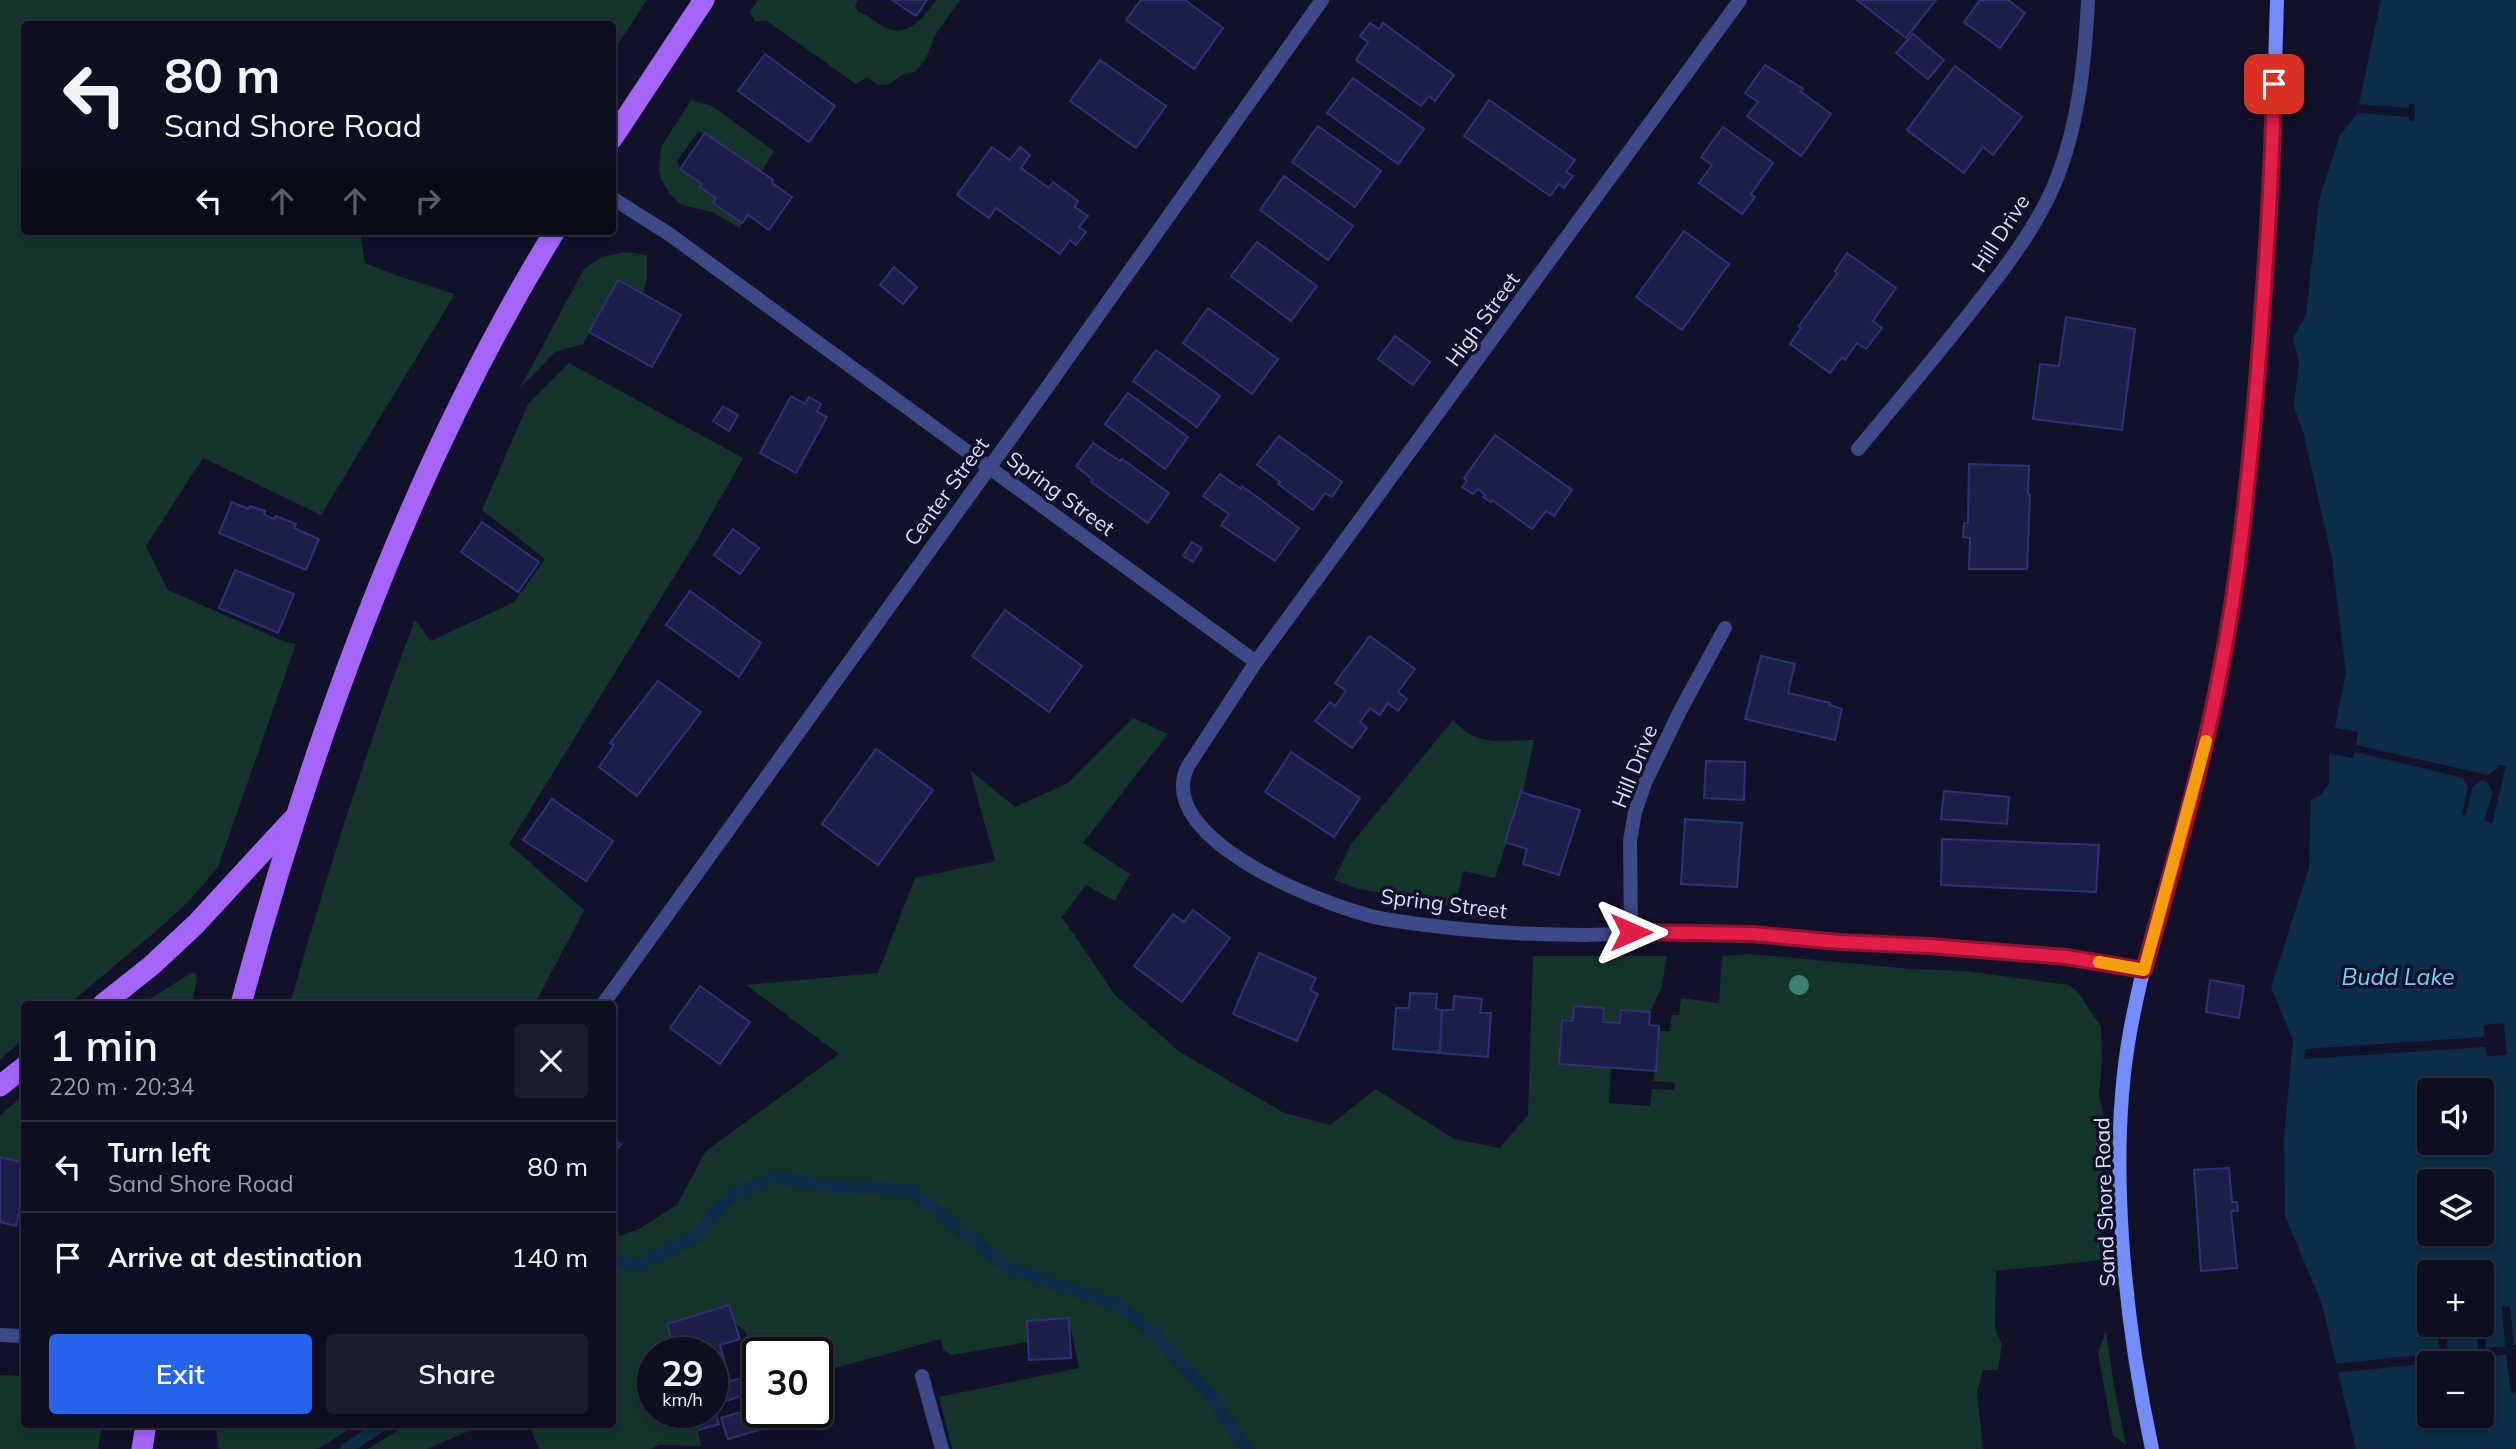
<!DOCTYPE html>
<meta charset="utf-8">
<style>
body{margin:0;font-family:Mulish,sans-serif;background:#1b1c2d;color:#f1f3f6;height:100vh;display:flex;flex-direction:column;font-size:26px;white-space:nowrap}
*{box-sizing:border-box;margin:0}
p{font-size:23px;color:#9a9ca5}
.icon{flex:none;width:38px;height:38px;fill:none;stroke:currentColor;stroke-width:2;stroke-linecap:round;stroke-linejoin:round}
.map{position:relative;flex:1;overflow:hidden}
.panel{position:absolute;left:21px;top:1001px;width:595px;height:427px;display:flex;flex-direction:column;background:#0d0e20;border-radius:7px;box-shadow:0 4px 10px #0003,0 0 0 2px #2d2e3e}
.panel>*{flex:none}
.guide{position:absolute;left:21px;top:21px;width:595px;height:214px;border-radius:7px;box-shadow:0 4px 10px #0003,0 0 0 2px #2d2e3e;background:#0d0e20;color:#f1f3f6;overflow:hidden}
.fabs{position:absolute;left:2417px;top:1078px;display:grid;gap:14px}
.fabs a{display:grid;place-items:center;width:77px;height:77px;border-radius:7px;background:#0d0e20;box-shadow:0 4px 10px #0003,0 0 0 2px #2d2e3e;font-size:35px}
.speed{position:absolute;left:637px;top:1337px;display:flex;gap:14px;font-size:35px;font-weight:700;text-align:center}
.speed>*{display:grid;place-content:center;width:91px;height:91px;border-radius:50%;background:#0d0e20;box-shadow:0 4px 10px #0003,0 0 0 2px #2d2e3e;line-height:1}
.speed small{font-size:18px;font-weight:400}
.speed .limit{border:4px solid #111;border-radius:10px;background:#fff;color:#111}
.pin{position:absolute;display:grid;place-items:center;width:60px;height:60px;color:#fff;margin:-30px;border-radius:14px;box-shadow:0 4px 10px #0006}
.me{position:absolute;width:77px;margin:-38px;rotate:90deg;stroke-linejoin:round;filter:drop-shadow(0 0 5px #0008)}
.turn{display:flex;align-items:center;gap:24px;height:147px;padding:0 28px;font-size:32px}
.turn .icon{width:91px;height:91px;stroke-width:2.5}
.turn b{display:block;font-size:49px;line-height:60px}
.lanes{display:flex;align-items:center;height:66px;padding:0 28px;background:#0003;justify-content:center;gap:35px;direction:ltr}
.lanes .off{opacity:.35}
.round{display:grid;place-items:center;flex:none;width:74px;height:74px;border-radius:7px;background:#1b1c2d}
.overview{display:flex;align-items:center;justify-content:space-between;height:119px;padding:0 28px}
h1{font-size:42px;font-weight:600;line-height:52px}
.action{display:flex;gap:14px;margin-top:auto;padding:14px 28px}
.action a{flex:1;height:80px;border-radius:7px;background:#2563eb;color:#fff;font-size:28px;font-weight:600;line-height:80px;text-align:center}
.action a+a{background:#1b1c2d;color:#f1f3f6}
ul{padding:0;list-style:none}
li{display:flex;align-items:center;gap:21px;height:91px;padding:0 28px;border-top:2px solid #2d2e3e}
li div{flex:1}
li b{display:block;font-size:26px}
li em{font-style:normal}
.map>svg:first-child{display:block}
.green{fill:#14342c}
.water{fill:#0c2e48;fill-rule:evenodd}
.pier{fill:#11122a}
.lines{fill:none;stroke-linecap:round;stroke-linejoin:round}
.stream{stroke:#0c2e48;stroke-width:12}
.building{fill:#1e1e4a;stroke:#303176;stroke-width:2}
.lane{stroke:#3e4a88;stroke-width:14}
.street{stroke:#3e4a88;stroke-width:14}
.secondary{stroke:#748cfc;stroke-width:14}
.primary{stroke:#a565fb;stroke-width:21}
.tree{fill:#40826f}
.route-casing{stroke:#92132f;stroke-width:18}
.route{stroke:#e11d48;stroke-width:12}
.slow{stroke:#f59e0b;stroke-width:12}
.labels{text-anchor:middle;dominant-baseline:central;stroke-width:7;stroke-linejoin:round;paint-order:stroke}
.street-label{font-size:21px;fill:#dbdefe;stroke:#11122a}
.water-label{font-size:23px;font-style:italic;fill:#6cd6fc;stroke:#11122a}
</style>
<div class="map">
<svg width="2516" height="1449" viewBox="0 0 2516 1449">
<rect width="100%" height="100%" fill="#11122a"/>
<g class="green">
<path d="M0,0H647L613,52L612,24H24V231H360L365,263L398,276L455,294L321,515L203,458L146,546L168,590L283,641L296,644L218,867L188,902L155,932L69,1004H24V1039L0,1059Z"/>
<path d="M758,0H858L855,6L858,12C869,15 873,20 882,26C907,40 923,18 936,0H960L936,34L925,60L915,72L902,75L890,84L878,85L867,77L856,84L767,21H755L750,12Z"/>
<path d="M691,100L712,106L774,151L761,172L705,133L698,132L677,161L680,169L702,184L700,187L716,198L713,203L742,223L740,228L712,212L682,205L671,195L662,181L659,170L661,147Z"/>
<path d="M626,252L647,255V278L643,294L618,280L583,344L555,352L520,388L584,269L602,257Z"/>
<path d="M569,363L743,458L695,543L509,844L584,910L535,1004H290C327,874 367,746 415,620L431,641L514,602L545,559L482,510L528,404Z"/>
<path d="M1133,718L1168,734L1083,843L1130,874L1115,901L1086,885L1062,917L1115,995L1180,1052L1284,1113L1330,1125L1376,1089L1454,1139L1500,1148L1528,1115L1533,956H1667L1661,989L1650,1012L1621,1010L1620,1023L1603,1022L1604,1008L1574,1006L1573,1021H1562L1559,1064L1611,1068L1609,1103L1650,1106L1652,1089L1674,1090L1675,1083L1653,1081L1659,1031H1670L1672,1015H1679L1681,998L1719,1003L1722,956L1750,954L1912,969L1965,971L2069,985L2077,991L2101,1027L2102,1060L2099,1095L2104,1116L2100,1260L1996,1271L1995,1329L2002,1344L1998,1370H1983L1977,1392L1983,1449H952L939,1397L1079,1368L1069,1319L1027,1321L1028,1342L953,1355L943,1350L941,1339L817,1373V1353H758V1368L745,1331L734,1322L729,1305L667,1324L676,1353H653V1412H694L701,1446L659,1445L651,1449H539L529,1425L612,1424L613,1238L639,1229L677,1205L706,1151L839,1054L746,985L878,973L915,878L995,861L970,770L1015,807L1068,783Z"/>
<path d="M1453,720C1479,748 1499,740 1534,740L1523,792L1496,875L1494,878L1463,871L1456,907L1359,889L1334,880L1352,843Z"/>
<path d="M191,973H195L197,978L192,1004H142Z"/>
<path d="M24,1095V1163L0,1157V1115Z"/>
<path d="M2106,1331L2114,1386L2126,1445L2113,1435L2098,1353Z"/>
<path d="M0,1375L24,1376V1424L102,1425L98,1449H0Z"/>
<path d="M193,1425V1424L356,1425L318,1449H218L216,1429L193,1426Z"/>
<path d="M407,1425V1424L483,1425L427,1449H368Z"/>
</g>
<path class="water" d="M2381,0H2516V1449H2356L2322,1304L2285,1216L2284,1138L2293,1040L2271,987L2309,868L2311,800L2320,796L2329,783V756L2346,673L2332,559L2304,435L2294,407L2299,362L2293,338L2306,315L2319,200L2340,135L2357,114ZM2429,1090H2482V1143H2429ZM2429,1181H2482V1234H2429ZM2429,1272H2482V1325H2429ZM2429,1363H2482V1416H2429Z"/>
<g class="pier">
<path d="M2359,104L2409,108V104H2415L2414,121L2409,120V117L2358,113Z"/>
<path d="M2332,727L2358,732L2356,745L2488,775L2497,769L2498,765L2506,766L2492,824L2484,821L2493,792L2487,782L2482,780L2473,786L2466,815H2462L2468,787L2463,778L2355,752L2353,758L2326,753Z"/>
<path d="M2504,1023L2507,1055L2487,1056L2485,1047L2304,1059L2305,1049L2484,1037V1025Z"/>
<path d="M2510,1306L2514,1345H2516V1392L2511,1393L2506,1354L2488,1357L2492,1395L2484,1396L2480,1357L2450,1361L2449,1363L2441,1362L2335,1373L2333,1364L2440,1353L2437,1325H2445L2448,1352L2478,1349L2476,1325H2482V1310L2486,1348L2505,1346L2502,1307Z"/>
</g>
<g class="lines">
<g class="stream">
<path d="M612,1258L636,1266L696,1237L728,1198L774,1177L822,1185L910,1190L1010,1269L1117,1305L1156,1335L1209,1394L1247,1449"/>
<path d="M346,1449L384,1424"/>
</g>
</g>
<g class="building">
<path d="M892,0H927L916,16Z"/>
<path d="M1141,0H1185L1223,28L1194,69L1126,20Z"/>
<path d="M1857,0H1936L1906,38Z"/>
<path d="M1980,0H2008L2025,13L2000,48L1964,22Z"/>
<path d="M1370,23L1379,29L1383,23L1454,75L1435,101L1429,96L1421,106L1356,60L1368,42L1360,36Z"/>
<path d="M1913,34L1944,60L1928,79L1896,53Z"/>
<path d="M765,54L835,106L809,142L738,91Z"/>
<path d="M1100,60L1166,106L1136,148L1070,101Z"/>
<path d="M1765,65L1803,89L1800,91L1831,114L1801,156L1747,116L1758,102L1745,93Z"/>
<path d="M1955,66L2022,117L1993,155L1983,147L1964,173L1907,130Z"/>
<path d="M1353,78L1424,129L1398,164L1327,113Z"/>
<path d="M1489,100L1575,160L1566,172L1573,176L1564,188L1559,184L1550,196L1464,136Z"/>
<path d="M1318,126L1381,171L1355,207L1292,162Z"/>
<path d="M1723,127L1773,163L1751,194L1755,197L1742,214L1699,183L1712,165L1701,157Z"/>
<path d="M705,133L773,180L772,183L792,197L769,230L748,215L742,223L713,203L716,198L700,187L702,184L680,169Z"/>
<path d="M992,147L1010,160L1020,147L1030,155L1021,168L1049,188L1053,182L1078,201L1075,207L1088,216L1079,227L1086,232L1076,245L1070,240L1060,254L996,208L989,218L957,195Z"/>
<path d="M1284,176L1353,226L1328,260L1260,210Z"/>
<path d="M1684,231L1729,264L1682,330L1636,297Z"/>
<path d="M1257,242L1317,286L1291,321L1231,276Z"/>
<path d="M1847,253L1896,288L1873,321L1882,328L1866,349L1857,343L1845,360L1842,357L1830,373L1790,344L1801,328L1799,326L1837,274L1835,271Z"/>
<path d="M894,267L917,287L903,304L880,285Z"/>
<path d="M618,280L681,315L652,367L589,332Z"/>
<path d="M1208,308L1278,359L1252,394L1183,343Z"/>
<path d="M2066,317L2135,329L2122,430L2033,419L2040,364L2059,366Z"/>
<path d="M1395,336L1430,362L1413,385L1378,359Z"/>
<path d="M1156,350L1220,396L1197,427L1133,381Z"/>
<path d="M1128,393L1188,437L1165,469L1105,424Z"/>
<path d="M791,396L805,404L809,397L821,404L817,412L827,417L796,473L760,453Z"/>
<path d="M723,406L738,415L729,431L713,421Z"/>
<path d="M1495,435L1572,490L1554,516L1546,511L1532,529L1492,500L1491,502L1483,497L1485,495L1478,489L1473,494L1462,487L1467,481L1464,478Z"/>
<path d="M1279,436L1342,482L1332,497L1325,493L1313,510L1278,484L1280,482L1257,465Z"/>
<path d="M1093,443L1120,461L1122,459L1169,493L1148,523L1091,482L1093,480L1076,466Z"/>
<path d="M1969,464L2029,466L2028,494L2030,495L2027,569H1969L1970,538L1963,537L1964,523H1968Z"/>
<path d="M1220,474L1241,489L1242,486L1299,528L1275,561L1221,525L1229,514L1203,496Z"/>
<path d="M232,502L248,509L250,506L265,511L264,515L274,519L276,516L296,524L294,528L319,539L306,570L219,533Z"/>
<path d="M482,522L539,562L518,592L461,552Z"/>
<path d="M733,529L759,548L740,574L714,555Z"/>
<path d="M1192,542L1202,548L1193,562L1183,556Z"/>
<path d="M235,570L294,594L278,633L219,608Z"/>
<path d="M690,591L761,643L739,677L666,625Z"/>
<path d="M1005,610L1082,666L1049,712L972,656Z"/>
<path d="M1370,636L1415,669L1398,692L1407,699L1398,711L1388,703L1380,715L1370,708L1360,722L1367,728L1352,748L1315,721L1330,702L1335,706L1346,691L1335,683Z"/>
<path d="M1761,656L1795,664L1788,693L1830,703L1829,705L1842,709L1835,740L1745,719Z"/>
<path d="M658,681L701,712L637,796L599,767L614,745L610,743Z"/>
<path d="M876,749L933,790L878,865L822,824Z"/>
<path d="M1291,752L1360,798L1334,837L1265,792Z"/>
<path d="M1706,761L1745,762L1744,800L1704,798Z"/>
<path d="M1944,791L2009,797L2007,824L1941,819Z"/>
<path d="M1521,792L1580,810L1559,875L1523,864L1527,849L1505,842Z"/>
<path d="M552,799L613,841L586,881L523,840Z"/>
<path d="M1685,819L1742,823L1737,887L1681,884Z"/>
<path d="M1942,839L2099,845L2096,892L1941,885Z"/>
<path d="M1193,910L1230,938L1182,1002L1134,966L1173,914L1184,922Z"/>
<path d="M1259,953L1316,978L1310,990L1318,994L1297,1041L1233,1014Z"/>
<path d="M2210,980L2244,986L2239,1018L2206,1012Z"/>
<path d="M700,986L750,1022L720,1064L670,1028Z"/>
<path d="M1410,993L1437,994L1436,1009L1442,1010L1440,1053L1393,1049L1396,1008H1409Z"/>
<path d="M1454,996L1482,999L1480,1013H1491L1488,1057L1440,1053L1442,1010H1453Z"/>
<path d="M1574,1006L1604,1008L1603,1022L1620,1023L1621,1010L1650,1012L1649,1025L1659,1026L1656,1071L1559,1064L1562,1020L1573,1021Z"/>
<path d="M612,1138L621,1144L612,1156Z"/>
<path d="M0,1157L24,1163V1197L23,1203H21L16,1226L0,1222Z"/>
<path d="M2229,1168L2232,1202H2237L2238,1211H2231L2237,1268L2201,1271L2194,1170Z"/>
<path d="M729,1305L740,1339L720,1345L730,1381L743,1378L748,1394L713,1405L719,1424L699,1430L694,1412H712V1353H676L667,1324Z"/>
<path d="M1069,1318L1071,1358L1029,1360L1027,1321Z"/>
<path d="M758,1407V1412H761L766,1428L728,1439L721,1418Z"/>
</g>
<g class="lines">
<path class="lane" d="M0,1335L24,1336"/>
<g class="street">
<path d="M612,198L669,234L1256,662L1188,766C1150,841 1337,912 1390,920C1454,930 1520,935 1585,935C1622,934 1659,932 1696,933C1745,934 1794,940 1844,942C1917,946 1992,948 2065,956C2091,959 2118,965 2144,969"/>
<path d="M1858,449C1900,399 1943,348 1983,296C2011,260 2040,221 2057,178C2079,122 2085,60 2088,0"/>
<path d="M1256,662L1740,0"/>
<path d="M1631,932L1630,841L1635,812L1645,783L1680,711L1725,628"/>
<path d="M603,1004L1041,396L1322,0"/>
<path d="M922,1376L942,1449"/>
</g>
<path class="secondary" d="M2152,1449C2125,1323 2107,1159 2130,1032C2153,906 2202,786 2223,660C2259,442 2271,221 2277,0"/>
<g class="primary">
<path d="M612,139L704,0"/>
<path d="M103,1004L151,966L196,924L292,820"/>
<path d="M241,1004C312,740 411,465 555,231"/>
<path d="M0,1086L24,1067"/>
<path d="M142,1449L146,1424"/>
</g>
</g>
<circle class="tree" cx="1799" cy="985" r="10"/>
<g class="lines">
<g class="route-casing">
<path id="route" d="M1631,932L1752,934L1840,942L1929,946L2066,957L2144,970C2172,870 2202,770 2221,668C2238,581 2247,493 2255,405C2264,298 2272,191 2274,84"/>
</g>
<use href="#route" class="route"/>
<path class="slow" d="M2099,962L2144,970L2206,741"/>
</g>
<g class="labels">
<g class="street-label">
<text transform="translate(2000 233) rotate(-57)">Hill Drive</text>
<text transform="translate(1482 319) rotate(-54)">High Street</text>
<text transform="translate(946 491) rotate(-54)">Center Street</text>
<text transform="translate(1061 493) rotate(36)">Spring Street</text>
<text transform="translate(1634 766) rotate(-68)">Hill Drive</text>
<text transform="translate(1444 903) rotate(7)">Spring Street</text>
<text transform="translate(2104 1202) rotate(-92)">Sand Shore Road</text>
</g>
<g class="water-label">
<text x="2398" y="976">Budd Lake</text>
</g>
</g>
</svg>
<div class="fabs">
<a><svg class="icon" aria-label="sound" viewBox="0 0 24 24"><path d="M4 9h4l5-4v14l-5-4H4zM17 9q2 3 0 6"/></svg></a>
<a><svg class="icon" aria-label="layers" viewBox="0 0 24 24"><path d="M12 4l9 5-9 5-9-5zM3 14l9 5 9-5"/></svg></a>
<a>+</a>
<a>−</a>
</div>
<div class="speed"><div>29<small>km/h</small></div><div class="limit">30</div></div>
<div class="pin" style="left:2274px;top:84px;background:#d93025"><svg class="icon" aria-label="arrive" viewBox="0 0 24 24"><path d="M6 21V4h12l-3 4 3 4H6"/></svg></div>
<svg class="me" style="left:1631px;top:932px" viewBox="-20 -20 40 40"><path d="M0-17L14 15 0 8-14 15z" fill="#e11d48" stroke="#fff" stroke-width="4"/></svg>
<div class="guide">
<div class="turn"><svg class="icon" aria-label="left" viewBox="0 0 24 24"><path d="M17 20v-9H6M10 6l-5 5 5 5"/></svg><div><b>80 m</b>Sand Shore Road</div></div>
<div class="lanes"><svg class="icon" aria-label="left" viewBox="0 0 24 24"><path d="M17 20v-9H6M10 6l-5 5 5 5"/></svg><svg class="icon off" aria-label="ahead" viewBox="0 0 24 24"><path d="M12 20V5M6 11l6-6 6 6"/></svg><svg class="icon off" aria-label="ahead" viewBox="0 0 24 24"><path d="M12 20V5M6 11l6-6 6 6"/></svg><svg class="icon off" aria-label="right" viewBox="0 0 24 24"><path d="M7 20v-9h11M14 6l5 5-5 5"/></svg></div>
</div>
<section class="panel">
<div class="overview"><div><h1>1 min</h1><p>220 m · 20:34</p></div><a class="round"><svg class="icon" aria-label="close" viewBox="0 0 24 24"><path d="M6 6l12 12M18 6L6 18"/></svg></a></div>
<ul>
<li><svg class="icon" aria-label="left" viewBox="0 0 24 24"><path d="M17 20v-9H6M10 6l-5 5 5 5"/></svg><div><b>Turn left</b><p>Sand Shore Road</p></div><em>80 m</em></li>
<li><svg class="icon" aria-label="arrive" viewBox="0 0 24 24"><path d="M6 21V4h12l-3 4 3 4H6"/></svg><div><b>Arrive at destination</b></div><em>140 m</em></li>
</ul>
<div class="action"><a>Exit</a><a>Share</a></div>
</section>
</div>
